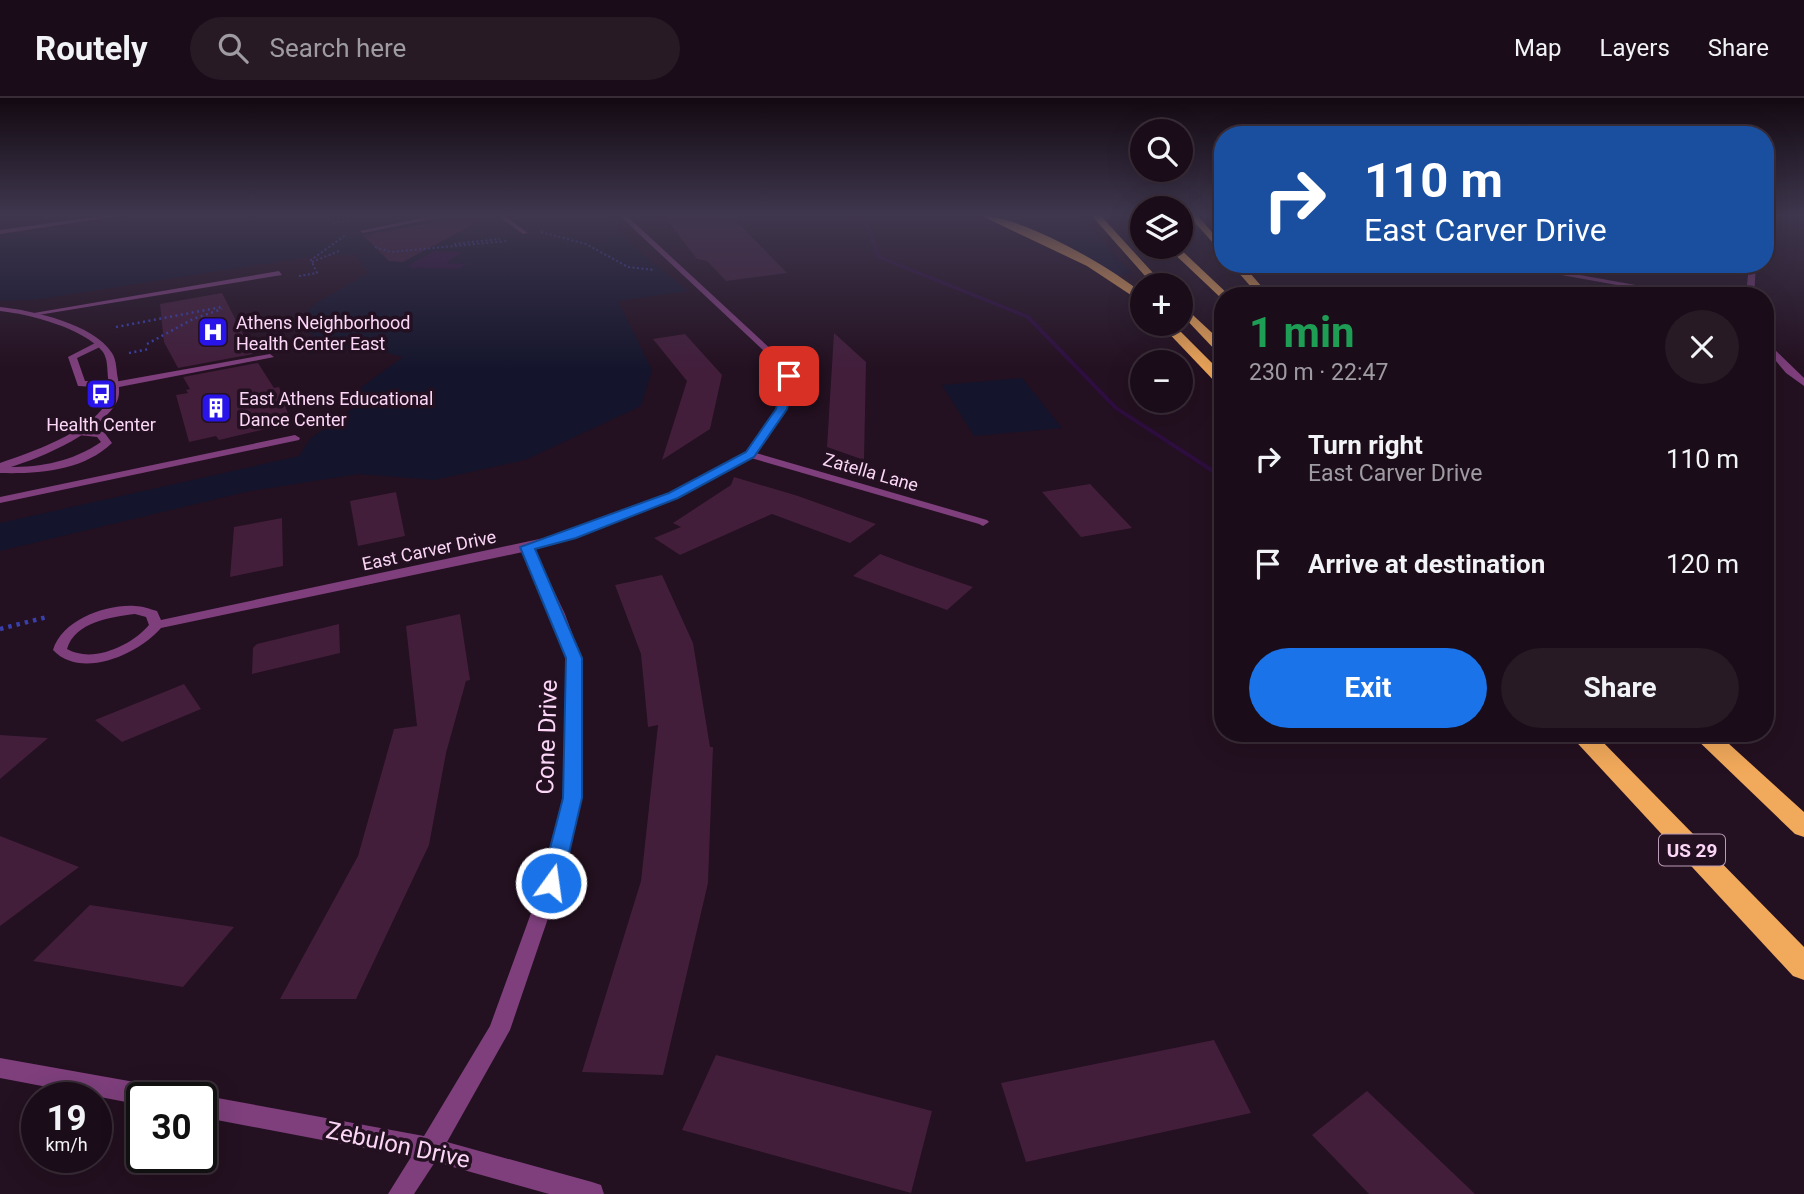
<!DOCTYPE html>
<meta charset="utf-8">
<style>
body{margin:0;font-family:Roboto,sans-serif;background:#271a25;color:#f1f3f6;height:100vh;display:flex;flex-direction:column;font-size:26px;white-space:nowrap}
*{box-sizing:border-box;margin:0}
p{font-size:23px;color:#9f9ba2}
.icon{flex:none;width:38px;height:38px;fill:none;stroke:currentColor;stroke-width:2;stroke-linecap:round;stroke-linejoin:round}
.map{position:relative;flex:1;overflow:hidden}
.side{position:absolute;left:1214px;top:189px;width:560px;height:455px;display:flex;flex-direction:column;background:#1a0c18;border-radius:28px;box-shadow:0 7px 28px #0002,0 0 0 2px #382c37}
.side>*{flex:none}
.guide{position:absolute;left:1214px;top:28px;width:560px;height:147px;border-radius:28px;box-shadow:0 7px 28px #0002,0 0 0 2px #382c37;background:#1a4fa0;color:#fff;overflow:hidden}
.fabs{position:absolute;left:1130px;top:21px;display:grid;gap:14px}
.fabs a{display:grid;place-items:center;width:63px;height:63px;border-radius:50%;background:#1a0c18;box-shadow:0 7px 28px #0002,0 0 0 2px #382c37;font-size:35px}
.speed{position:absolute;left:21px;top:984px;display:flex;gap:14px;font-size:35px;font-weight:700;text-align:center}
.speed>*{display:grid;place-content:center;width:91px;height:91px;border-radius:50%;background:#1a0c18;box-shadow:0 7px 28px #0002,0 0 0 2px #382c37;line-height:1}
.speed small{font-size:18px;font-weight:400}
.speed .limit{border:4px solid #111;border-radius:10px;background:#fff;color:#111}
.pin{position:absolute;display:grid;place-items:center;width:60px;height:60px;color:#fff;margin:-30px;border-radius:14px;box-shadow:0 4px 10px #0006}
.me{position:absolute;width:77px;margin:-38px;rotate:14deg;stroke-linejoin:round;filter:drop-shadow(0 0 5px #0008)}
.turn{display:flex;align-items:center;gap:24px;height:147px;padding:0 35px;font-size:32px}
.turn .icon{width:91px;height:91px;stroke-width:2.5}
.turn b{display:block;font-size:49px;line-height:60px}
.round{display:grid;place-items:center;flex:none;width:74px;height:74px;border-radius:37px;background:#271a25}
.summary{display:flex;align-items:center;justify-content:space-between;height:119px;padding:0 35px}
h1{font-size:42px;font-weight:700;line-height:52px;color:#1e9e55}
.cta{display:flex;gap:14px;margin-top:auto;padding:14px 35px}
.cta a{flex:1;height:80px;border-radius:42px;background:#1a73e8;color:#fff;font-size:28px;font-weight:700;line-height:80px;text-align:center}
.cta a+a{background:#271a25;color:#f1f3f6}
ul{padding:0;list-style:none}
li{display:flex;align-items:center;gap:21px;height:105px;padding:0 35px}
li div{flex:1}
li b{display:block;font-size:26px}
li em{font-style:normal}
header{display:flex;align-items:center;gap:42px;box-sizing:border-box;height:98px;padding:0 35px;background:#1a0c18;border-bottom:2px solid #382c37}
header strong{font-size:33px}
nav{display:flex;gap:38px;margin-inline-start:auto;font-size:24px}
.search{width:490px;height:63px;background:#271a25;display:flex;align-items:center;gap:18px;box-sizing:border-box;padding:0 24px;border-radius:38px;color:#9f9ba2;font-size:26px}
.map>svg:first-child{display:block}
.green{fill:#14152c}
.water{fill:#2d0e3e}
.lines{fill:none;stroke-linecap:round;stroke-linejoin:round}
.stream{fill:#2d0e3e;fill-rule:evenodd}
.building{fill:#421e3b}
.path-far2{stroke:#3940ac;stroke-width:2;stroke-dasharray:2 2.5;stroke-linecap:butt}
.path-far1{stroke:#3940ac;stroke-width:2.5;stroke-dasharray:2 3.5;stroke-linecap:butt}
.path{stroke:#3940ac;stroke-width:4.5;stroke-dasharray:3.5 5;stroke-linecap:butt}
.lane{fill:#7e3f7c;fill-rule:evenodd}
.street{fill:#7e3f7c;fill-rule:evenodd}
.highway{fill:#f1a95b;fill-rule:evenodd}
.route{fill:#1a73e8;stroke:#114b97;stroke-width:2}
.labels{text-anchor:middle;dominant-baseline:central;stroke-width:7;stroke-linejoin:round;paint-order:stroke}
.far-poi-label{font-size:18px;fill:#fbd6f7;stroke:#231020;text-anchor:start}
.far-street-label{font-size:18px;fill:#fbd6f7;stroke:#231020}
.shield{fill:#231020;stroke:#ba9bb6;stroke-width:2}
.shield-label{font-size:19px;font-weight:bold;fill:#fbd6f7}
.near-street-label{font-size:24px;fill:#fbd6f7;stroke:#231020}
</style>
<header>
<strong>Routely</strong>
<div class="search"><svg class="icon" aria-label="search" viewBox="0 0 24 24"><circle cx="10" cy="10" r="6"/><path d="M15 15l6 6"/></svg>Search here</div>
<nav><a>Map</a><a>Layers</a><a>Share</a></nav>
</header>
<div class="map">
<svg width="1804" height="1096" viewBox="0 0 1804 1096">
<rect width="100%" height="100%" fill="#231020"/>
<g class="green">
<path d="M141,118H606L639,153L688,193L618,203L652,272L641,308L525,362L435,382L359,376L250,393L0,453V425L299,358L311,340L362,304L356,293L403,259L362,248L310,256L300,248L314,237L292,228L316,205L368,175L357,157H321L40,201L0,203V137Z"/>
<path d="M996,118H1080L1132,176L1117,177L1047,138Z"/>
<path d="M1022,280L1062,330L974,338L942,287Z"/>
</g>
<path class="water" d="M434,153L462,154L445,165L467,166L458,171L406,169Z"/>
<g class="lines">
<path class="stream" d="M857,118H862L867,124L881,158L1030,218L1118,309L1223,377V382L1114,311L1026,220L877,160L863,124Z"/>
</g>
<g class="building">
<path d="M470,118L485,120L403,164L389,163L363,137Z"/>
<path d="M664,118H731L787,175L726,183L707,163L697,161Z"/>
<path d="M222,195L253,256L178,270L164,244L160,206Z"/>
<path d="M834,235L866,264L864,362L827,349Z"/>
<path d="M685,236L722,277L710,331L662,362L687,283L653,241Z"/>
<path d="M258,265L274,290L279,289L291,325L219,342L216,338L189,344L176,297L188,295L186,292L190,291L183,279Z"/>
<path d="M734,379L798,398L876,426L850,445L772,416L680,457L654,440L681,429L673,425L731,387Z"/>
<path d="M1090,386L1132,430L1081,439L1042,394Z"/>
<path d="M396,394L405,438L358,448L350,403Z"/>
<path d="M282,420L283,468L230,479L234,429Z"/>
<path d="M880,456L909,467L973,489L947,512L853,478Z"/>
<path d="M662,477L693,545L710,649H713L708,785L663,977L582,974L641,783L658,627L648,629L641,556L615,487Z"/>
<path d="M460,516L470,582L466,583L446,655L429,747L356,901H280L358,758L394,631L417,628L406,528Z"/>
<path d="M339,526L340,555L252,576L253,550L257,546Z"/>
<path d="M184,586L201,611L122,644L95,622Z"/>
<path d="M0,637L48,640L0,681Z"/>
<path d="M0,738L79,769L0,828Z"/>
<path d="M90,807L195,823L234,829L183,889L33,863Z"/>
<path d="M1214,942L1251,1015L1026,1064L1001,985Z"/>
<path d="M716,957L932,1013L911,1095L682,1032Z"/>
<path d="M1367,993L1475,1096H1369L1312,1037Z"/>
</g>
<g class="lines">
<g class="path-far2">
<path d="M333,125L348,123"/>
<path d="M541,134L586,146L628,169L654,172"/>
<path d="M454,146L500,141"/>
<path d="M375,149L391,154L507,143"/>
<path d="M312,164L339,153"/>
<path d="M299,178L317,175L311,162L347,136"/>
</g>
<g class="path-far1">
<path d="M116,229L222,209"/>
<path d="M147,246L193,221L222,211"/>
<path d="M129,255L149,251"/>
</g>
<path class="path" d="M0,531L47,519"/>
<g class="lane">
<path d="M431,118H446L363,135L360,133Z"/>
<path d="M498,118H505L528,135L523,136Z"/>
<path d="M279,173L282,177L32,218L28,216Z"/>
<path d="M99,243L103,246L102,248L77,260L85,283L114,284L270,256L274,259L114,290L78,288L68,259Z"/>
<path d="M74,331L104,334L112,345C83,373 38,376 0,375V369C37,370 70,365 101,344L97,339L70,336L69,334Z"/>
<path d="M295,337L300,340L299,342L0,405V399Z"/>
</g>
<g class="street">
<path d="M100,118H119L0,136V132Z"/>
<path d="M620,118H627L788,267C803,297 773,330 756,355L987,422L989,424L983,428L979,426L751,360C681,398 612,431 534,451L565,516L581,560L580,700L560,785L510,932L447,1044L592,1084L601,1087L604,1096H549L435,1064L414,1096H388L411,1059L201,1019V999H196L201,997L424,1038L490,928L542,785L564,700L567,560L551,516L523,454L161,530C139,556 81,582 53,552C62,522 106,506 135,508C142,508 150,511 157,513L161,522L567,435L670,395L746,354L776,311L784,278L780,268ZM135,516L146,519L149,527C132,547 93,566 67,551C75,524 111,519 135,516Z"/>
<path d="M1501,166H1518L1697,198H1678Z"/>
<path d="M1749,166H1756L1754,198H1746Z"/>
<path d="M0,209C31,212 94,226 112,255C117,263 116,272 118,281C119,290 121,298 115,307C95,338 35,363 0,372V365C32,354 87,335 106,306C112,298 110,289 108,280C107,271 108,262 103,254C84,230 29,216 0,213Z"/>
<path d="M1766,243L1804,280V288L1786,275L1766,251Z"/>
<path d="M0,960L157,988L165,991L168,999H142V1007L0,980Z"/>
</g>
<g class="highway">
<path d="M982,118C1022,118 1111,169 1143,196V205L1087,168Z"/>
<path d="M1092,118H1101L1164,187H1153Z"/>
<path d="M1135,118H1143V125Z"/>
<path d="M1189,118H1198L1223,147V156Z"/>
<path d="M1167,149H1178L1230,198L1221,200Z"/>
<path d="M1231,166H1242L1270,198H1259Z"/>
<path d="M1181,206L1223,245V256L1218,255L1181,216Z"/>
<path d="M1160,226H1173L1223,276V288L1218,287Z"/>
<path d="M1568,635H1594L1804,849V882L1793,878Z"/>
<path d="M1690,635H1717L1804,714V739L1795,736Z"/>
</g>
</g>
<linearGradient id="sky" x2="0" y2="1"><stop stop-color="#130912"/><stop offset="0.43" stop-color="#3f374e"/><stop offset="1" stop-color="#3f374e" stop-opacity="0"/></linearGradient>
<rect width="1804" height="272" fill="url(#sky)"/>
<path class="route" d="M785,275L794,278L787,311L754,359L678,400L576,440L535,451L582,560V700L562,785L559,791H544L541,785L563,700L566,560L520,449L669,395L746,354L776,311Z"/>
<defs>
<g id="hospital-square" transform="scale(1.575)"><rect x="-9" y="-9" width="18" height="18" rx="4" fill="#2914e9" stroke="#231020"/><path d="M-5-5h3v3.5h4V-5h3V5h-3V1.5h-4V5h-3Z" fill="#fff"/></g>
<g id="bus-square" transform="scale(1.575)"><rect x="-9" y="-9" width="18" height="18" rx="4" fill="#2914e9" stroke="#231020"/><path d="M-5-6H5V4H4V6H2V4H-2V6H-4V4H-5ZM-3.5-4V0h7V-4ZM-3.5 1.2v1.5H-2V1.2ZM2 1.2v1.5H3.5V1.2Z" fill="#fff"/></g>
<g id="building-square" transform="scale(1.575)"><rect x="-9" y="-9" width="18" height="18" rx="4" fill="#2914e9" stroke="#231020"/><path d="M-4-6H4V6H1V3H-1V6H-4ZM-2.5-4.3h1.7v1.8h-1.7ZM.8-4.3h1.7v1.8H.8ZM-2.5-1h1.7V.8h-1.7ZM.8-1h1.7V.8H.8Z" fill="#fff"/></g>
</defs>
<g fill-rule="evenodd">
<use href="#hospital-square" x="213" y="234"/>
<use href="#bus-square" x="101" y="296"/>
<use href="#building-square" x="216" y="310"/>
</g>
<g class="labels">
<g class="far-poi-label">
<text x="236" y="224">Athens Neighborhood<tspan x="236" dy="21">Health Center East</tspan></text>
<text x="239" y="300">East Athens Educational<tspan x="239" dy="21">Dance Center</tspan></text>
<text x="101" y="326" text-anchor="middle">Health Center</text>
</g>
<g class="far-street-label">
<text transform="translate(871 374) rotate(16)">Zatella Lane</text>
<text transform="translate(429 452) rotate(-12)">East Carver Drive</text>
</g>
<rect class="shield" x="1659" y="736.5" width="66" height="31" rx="5"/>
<g class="shield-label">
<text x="1692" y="752">US 29</text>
</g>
<g class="near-street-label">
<text transform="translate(547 639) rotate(-88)">Cone Drive</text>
<text transform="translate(398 1047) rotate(12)">Zebulon Drive</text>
</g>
</g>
</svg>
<div class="fabs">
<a><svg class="icon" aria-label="search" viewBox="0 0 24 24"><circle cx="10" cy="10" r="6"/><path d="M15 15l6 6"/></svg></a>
<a><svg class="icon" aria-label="layers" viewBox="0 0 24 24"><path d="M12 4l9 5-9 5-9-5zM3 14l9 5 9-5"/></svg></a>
<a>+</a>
<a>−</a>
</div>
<div class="speed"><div>19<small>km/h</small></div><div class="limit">30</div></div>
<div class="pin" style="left:789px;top:278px;background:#d93025"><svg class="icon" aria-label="arrive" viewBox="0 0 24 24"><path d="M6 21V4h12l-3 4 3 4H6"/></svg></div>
<svg class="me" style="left:551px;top:785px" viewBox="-20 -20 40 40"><circle r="17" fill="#1a73e8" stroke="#fff" stroke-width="3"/><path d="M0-11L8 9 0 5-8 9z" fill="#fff"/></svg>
<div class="guide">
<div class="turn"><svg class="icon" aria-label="right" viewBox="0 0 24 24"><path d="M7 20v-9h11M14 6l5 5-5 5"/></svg><div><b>110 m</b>East Carver Drive</div></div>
</div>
<section class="side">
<div class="summary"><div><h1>1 min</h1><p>230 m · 22:47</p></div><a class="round"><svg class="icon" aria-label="close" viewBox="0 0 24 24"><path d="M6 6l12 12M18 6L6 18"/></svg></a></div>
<ul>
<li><svg class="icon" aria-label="right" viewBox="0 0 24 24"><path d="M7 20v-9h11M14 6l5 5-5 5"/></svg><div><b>Turn right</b><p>East Carver Drive</p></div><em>110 m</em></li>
<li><svg class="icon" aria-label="arrive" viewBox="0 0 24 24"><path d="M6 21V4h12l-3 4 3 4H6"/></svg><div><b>Arrive at destination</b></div><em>120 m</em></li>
</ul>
<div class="cta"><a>Exit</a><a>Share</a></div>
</section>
</div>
